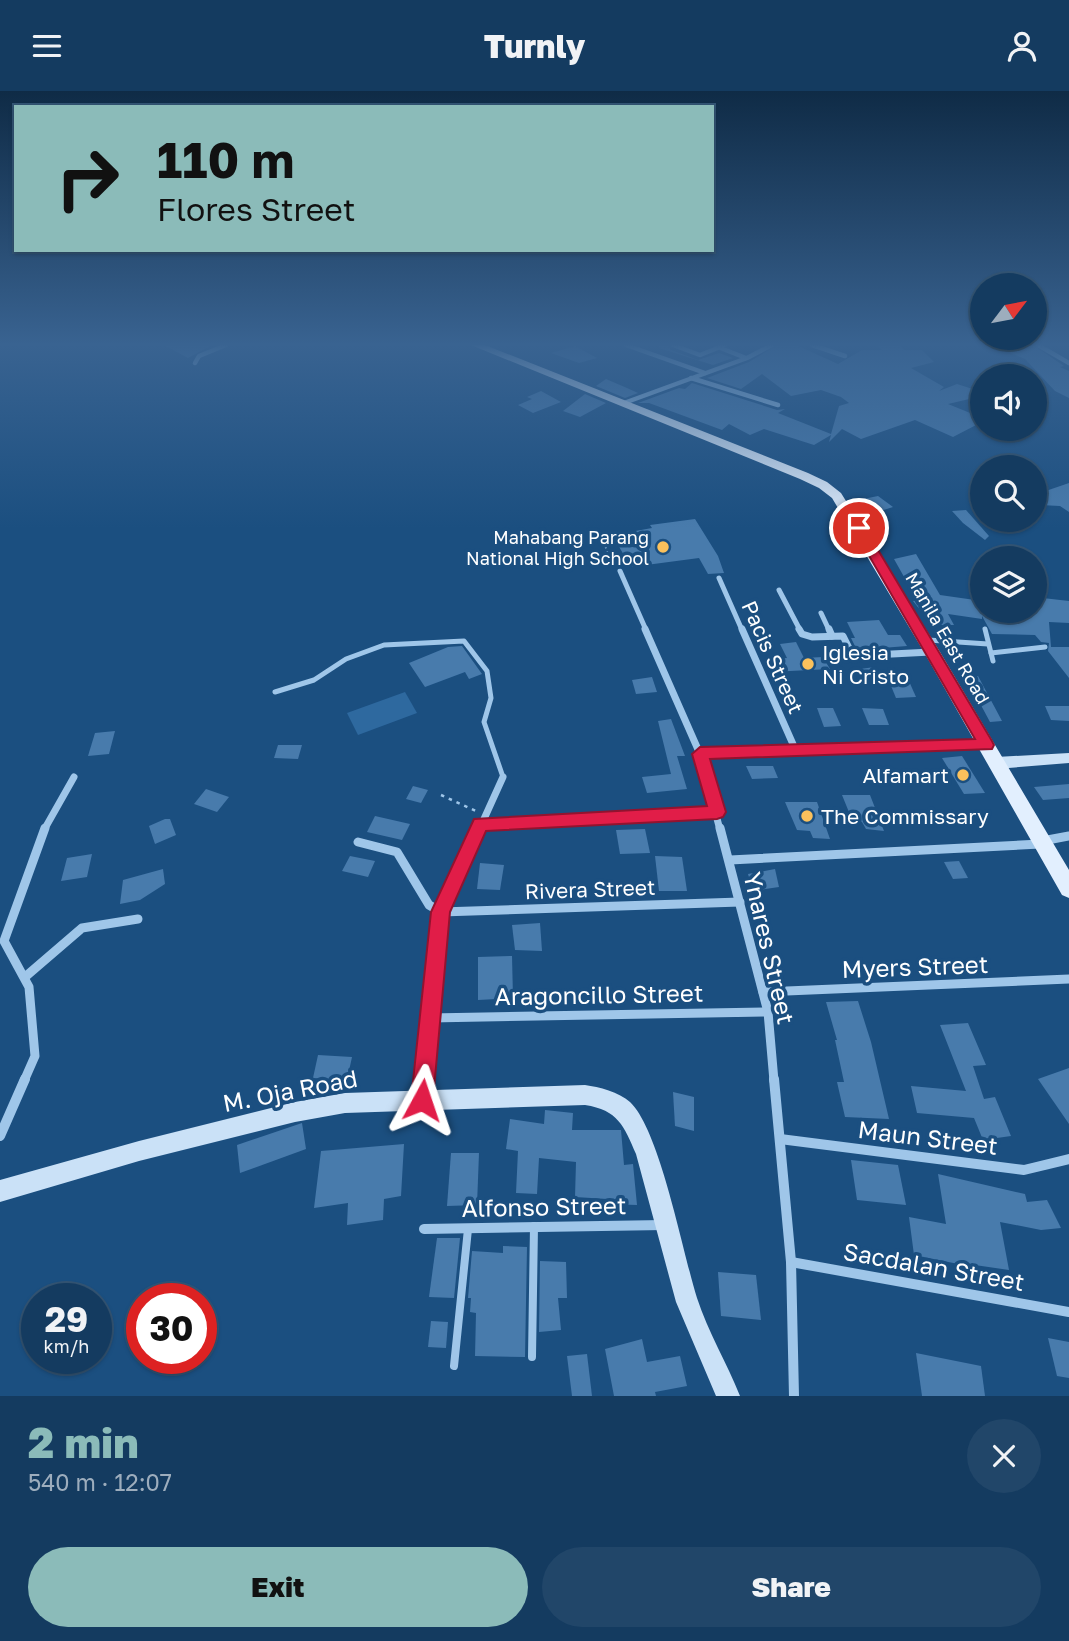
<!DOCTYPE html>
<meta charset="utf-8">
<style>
body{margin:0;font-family:"Golos Text",sans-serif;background:#214669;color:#f1f3f6;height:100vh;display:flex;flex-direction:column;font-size:26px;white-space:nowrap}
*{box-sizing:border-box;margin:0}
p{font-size:23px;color:#9dadbd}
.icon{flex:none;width:38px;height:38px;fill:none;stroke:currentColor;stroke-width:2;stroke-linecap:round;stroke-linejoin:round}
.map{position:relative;height:1305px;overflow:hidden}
.drawer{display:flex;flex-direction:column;background:#143b60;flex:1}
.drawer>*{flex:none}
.banner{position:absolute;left:14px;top:14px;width:700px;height:147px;border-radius:0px;box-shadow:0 2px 5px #0004,0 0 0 2px #335575;background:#8bbbb9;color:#111;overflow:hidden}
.needle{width:46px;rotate:58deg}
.tools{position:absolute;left:970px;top:182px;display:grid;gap:14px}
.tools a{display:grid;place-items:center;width:77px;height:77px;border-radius:50%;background:#143b60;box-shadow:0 2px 5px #0004,0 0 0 2px #335575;font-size:35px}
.speed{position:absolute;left:21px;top:1192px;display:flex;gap:14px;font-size:35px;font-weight:700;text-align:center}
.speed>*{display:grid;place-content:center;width:91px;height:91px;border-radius:50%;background:#143b60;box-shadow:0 2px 5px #0004,0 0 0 2px #335575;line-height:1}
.speed small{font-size:18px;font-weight:400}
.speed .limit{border:10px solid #d22;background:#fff;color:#111}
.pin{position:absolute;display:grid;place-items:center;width:60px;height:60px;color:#fff;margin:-30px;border:4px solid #fff;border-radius:50%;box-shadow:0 2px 7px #0007}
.me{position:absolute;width:77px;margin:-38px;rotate:5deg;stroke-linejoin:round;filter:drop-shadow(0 0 5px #0008)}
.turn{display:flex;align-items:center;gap:24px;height:147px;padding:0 28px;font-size:32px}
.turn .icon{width:91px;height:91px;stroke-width:2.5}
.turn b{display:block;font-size:49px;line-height:60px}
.round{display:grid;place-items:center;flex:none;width:74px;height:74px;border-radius:37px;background:#214669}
.headline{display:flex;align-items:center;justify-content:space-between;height:119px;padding:0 28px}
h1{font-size:42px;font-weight:800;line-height:52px;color:#8bbbb9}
.cta{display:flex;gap:14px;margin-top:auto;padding:14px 28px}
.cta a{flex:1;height:80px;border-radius:42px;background:#8bbbb9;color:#111;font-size:28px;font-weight:800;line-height:80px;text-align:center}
.cta a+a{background:#214669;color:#f1f3f6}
header{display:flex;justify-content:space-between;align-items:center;height:91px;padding:0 28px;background:#143b60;font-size:32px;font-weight:800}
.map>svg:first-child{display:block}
.green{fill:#2e699f}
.building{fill:#487bac}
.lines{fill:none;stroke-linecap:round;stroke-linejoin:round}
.path-far1{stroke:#9fc6e9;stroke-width:2;stroke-dasharray:2 3.5;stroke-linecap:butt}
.path{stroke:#9fc6e9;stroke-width:2.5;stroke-dasharray:3.5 5;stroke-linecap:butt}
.lane-far1{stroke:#9fc6e9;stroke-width:5}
.lane{stroke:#9fc6e9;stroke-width:8}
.street-far4{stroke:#9fc6e9;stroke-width:4.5}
.street-far3{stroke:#9fc6e9;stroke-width:5}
.street-far2{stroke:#9fc6e9;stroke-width:7}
.street-far1{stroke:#9fc6e9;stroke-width:9}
.street{stroke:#9fc6e9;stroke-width:10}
.secondary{fill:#cae1f7;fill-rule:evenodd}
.primary{fill:#e2effe;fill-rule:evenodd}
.route{fill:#e11d48;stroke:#92132f;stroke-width:2}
.poi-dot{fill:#fbc15c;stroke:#1b4f80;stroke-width:2.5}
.labels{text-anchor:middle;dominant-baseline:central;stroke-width:7;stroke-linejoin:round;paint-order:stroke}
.far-poi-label{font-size:18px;fill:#fff;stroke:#1b4f80;text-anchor:end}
.far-street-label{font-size:18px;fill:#fff;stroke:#1b4f80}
.poi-label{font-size:21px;fill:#fff;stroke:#1b4f80;text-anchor:start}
.street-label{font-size:21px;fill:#fff;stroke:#1b4f80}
.near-street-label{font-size:24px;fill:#fff;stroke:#1b4f80}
</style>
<header><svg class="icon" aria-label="menu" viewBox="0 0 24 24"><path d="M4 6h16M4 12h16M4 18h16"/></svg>Turnly<svg class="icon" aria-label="person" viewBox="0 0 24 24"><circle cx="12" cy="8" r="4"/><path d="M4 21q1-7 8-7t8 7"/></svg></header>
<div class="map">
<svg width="1069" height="1305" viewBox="0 0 1069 1305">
<rect width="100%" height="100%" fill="#1b4f80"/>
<path class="green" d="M405,601L417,622L358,644L347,622Z"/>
<g class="building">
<path d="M164,254H212L188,267Z"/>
<path d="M659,254H668L671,259L698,269L719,262L733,267L713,274L659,257Z"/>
<path d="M777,254H796L838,273L862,259H882L877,254H899L904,259H922L934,271L911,277L944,296L939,300L957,293L982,301V305L948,313L980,326L974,329L980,332L953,346L915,329L861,348L842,338L829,351L831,344L814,354L764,338L750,344L729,333L722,339L649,312H638L679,297L685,298L692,292L777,319L785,318L778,322L831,343L839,315L849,312L841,306L821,299L791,305L762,283L741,298L707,287L749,271Z"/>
<path d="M992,254H1033L1064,275L1060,276L1069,280V307L1055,300L1025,268Z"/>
<path d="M575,255L597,267L579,272L551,262Z"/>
<path d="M606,288L627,297L638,302L625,307L596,295Z"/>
<path d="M541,300L561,311L533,322L518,314L532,308L527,306Z"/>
<path d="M585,303L606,312L580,326L563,320Z"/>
<path d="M1069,392V421L1060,415L1040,414L1034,404Z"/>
<path d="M878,405L893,416L868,424L853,410Z"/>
<path d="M966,419L989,445L985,449L963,432L952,420Z"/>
<path d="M695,428L718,465L724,482L708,483L699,467L631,476L618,454L615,455L608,445L652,437L650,434Z"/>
<path d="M916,463L940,504L982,510V520H1034V506L1069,510V532L1049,531L1051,556H1069V587L1048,560L1049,552L1041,551L1035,544L992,543L982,525V528L948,523L954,534H936L929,520H921L913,510L917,509L894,468Z"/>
<path d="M879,529L888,544H900L907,555L857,559L851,547H855L847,531Z"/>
<path d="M796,551L804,567L823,566L830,578L770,581L764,569L787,567L780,553Z"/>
<path d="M462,555L482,583L469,588L465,581L425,596L409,572L448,556Z"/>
<path d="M875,576L886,593H867L860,578Z"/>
<path d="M961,585H978L1002,630L990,631L975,603Z"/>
<path d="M652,586L657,601L636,603L632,589Z"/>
<path d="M908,588L916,606L896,607L889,590Z"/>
<path d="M1045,615H1069V630L1051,629Z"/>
<path d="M817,617H833L841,635L824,636Z"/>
<path d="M862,617L883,618L889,634H869Z"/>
<path d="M671,628L685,665H677L687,698L647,702L642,686L671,683L658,630Z"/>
<path d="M115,640L109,663L88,665L95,642Z"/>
<path d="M278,654H302L298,668L274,667Z"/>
<path d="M962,665L985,702L964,703L942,667Z"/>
<path d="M746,675H773L778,687L752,688Z"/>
<path d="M1069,693V707L1043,709L1034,696Z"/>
<path d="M413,695L428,699L421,712L406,708Z"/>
<path d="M206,698L229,706L217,721L194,713Z"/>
<path d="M842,704H870L884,740L866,738L862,731H853Z"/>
<path d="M785,711H817L830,748L813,747L810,740L797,739Z"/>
<path d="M375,725L410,733L402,749L367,741Z"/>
<path d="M165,728H170L176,744L155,753L149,735Z"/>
<path d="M645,738L650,762L620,763L616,739Z"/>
<path d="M92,763L87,786L61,790L67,767Z"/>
<path d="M350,765L375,770L368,786L342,780Z"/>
<path d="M655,765L682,766L687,800H659Z"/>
<path d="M959,770L968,787L953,788L944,771Z"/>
<path d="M480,772L504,774L500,799L477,798Z"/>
<path d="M163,778L165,793L140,809L120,813L123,789Z"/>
<path d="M775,778L779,796L753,800L748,783Z"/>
<path d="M540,832L542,860L515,859L512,834Z"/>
<path d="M512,865L513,907L478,909V866Z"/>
<path d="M858,910L871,951L889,1028L845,1026L837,991H844L835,949H837L826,911Z"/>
<path d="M968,932L986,974L973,975L984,1008L995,1006L1011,1045L983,1049L974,1027L917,1022L911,995L966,1000L940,934Z"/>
<path d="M318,964L352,966L347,989L313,987Z"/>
<path d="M1069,977V1033L1038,988Z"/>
<path d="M673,1001L694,1006V1040L675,1035Z"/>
<path d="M545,1019L573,1022L572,1039H621L624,1074L633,1073L637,1114L607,1113V1108L575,1106L576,1071L539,1067L537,1103L516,1102L518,1060L506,1058L510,1028L544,1033Z"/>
<path d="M302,1032L306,1058L240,1082L237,1054Z"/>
<path d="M404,1053L401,1105L384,1108L383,1129L347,1134L348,1112L314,1117L321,1060Z"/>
<path d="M451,1062H479L477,1114L447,1115Z"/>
<path d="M851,1069L898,1074L906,1114L857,1109Z"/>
<path d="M938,1083L1025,1103L1027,1111L1047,1109L1061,1137L1041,1139L1000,1131L1009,1179L968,1173V1175L914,1164L909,1126L946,1133Z"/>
<path d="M437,1147H460L454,1207L429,1206Z"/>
<path d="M503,1155L527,1156L525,1266L475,1265L476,1222L470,1221L471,1207H468L472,1160L503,1162Z"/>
<path d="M540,1170L566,1171L567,1207H558L561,1239L539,1241Z"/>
<path d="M718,1181L756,1184L761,1229L721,1225Z"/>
<path d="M431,1230L448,1231L446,1257L428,1256Z"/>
<path d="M1048,1247L1069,1251V1287L1057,1285Z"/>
<path d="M642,1248L647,1271L680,1265L687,1295L655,1301L656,1305H614L605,1258Z"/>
<path d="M916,1262L981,1275L985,1305H922Z"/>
<path d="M587,1263L592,1305H572L567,1265Z"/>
</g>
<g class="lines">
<path class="path-far1" d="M604,450L611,474"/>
<path class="path" d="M441,704L476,720"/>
<g class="lane-far1">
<path d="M985,538L993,570"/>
<path d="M928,549L988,553"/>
<path d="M991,562L1045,556"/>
<path d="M275,601L314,589L346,568L384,554L464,550L487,580L491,607L484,631L503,686"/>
</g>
<g class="lane">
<path d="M532,1266L534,1135"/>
<path d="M454,1275L468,1138"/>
</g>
<g class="street-far4">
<path d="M626,254L705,282"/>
<path d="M673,254L700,264L725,254"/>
<path d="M812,254L845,265"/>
<path d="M1038,254L1069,272"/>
<path d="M718,256L746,267"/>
<path d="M195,272L199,265L226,254"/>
<path d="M691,287L778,314"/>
<path d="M624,312L747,267L772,254"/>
</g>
<g class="street-far3">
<path d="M620,480L646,539"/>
<path d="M719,487L742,539"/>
<path d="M779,499L800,539"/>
<path d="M821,522L829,539"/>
</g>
<g class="street-far2">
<path d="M645,538L700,663L720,739"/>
<path d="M742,538L796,660"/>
<path d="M799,538L802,543L812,546L843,545L853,565L931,561"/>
<path d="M829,538L832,545"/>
<path d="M700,663L986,654"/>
<path d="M480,733L717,721"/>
<path d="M44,739L74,686"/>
<path d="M479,739L503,686"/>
</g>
<g class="street-far1">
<path d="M720,737L768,921L774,990"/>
<path d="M1042,750L1069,745"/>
<path d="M358,751L397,761L429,814L441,821L740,811"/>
<path d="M730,769L1040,753"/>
<path d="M25,886L82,837L138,828"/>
<path d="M763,901L1069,888"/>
<path d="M430,927L768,921"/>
<path d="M24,990L35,965L29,896L4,850L45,737"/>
<path d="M424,990L441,821L480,737"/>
</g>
<g class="street">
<path d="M774,988L791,1171L794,1305"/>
<path d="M422,1007L424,988"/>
<path d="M0,1045L25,988"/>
<path d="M780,1048L1024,1079L1069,1068"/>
<path d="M424,1138L664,1134"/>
<path d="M791,1171L1069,1221"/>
</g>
<g class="secondary">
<path d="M1069,662V672L996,678L991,676L989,672L991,668L996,666Z"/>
<path d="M585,994C599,996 619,1001 630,1011C660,1039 683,1163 697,1207C708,1241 727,1272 740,1305H716L676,1211L636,1063C624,1035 618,1019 585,1014L345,1022L295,1031L139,1070L0,1111V1089L139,1050L295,1011L345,1002Z"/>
</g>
<path class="primary" d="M471,254H485L808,382L827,391L841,402L940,561L1069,779V807L1062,804L924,561L832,407L819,397L800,388Z"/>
</g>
<linearGradient id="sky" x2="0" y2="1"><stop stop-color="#0f2b46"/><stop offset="0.58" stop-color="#396391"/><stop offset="1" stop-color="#396391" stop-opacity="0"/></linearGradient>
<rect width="1069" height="437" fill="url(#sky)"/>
<path class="route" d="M859,434L865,437L992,650L994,654L992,658L710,668L726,721L723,726L717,728L486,740L450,821L433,1009L430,1017L422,1020L414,1017L411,1009L431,821L474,728L707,715L692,663L700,656L975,648L853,437Z"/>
<g class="poi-dot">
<circle cx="663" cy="456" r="7"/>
<circle cx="808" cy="573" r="7"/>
<circle cx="963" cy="684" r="7"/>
<circle cx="807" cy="725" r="7"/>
</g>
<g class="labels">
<g class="far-poi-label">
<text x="649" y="446">Mahabang Parang<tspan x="649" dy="21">National High School</tspan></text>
</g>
<g class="far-street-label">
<text transform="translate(948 547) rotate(60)">Manila East Road</text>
</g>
<g class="poi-label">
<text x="822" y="561">Iglesia<tspan x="822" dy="24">Ni Cristo</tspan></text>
<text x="949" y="684" text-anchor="end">Alfamart</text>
<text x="821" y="725">The Commissary</text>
</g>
<g class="street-label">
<text transform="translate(773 566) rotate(66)">Pacis Street</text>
<text transform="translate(590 798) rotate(-2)">Rivera Street</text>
</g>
<g class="near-street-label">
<text transform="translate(770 857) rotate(77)">Ynares Street</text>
<text transform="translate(915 875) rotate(-2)">Myers Street</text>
<text transform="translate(599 903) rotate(-1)">Aragoncillo Street</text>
<text transform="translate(290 999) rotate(-11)">M. Oja Road</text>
<text transform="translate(928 1046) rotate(7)">Maun Street</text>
<text transform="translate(544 1115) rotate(-1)">Alfonso Street</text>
<text transform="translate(934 1175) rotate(10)">Sacdalan Street</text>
</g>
</g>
</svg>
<div class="tools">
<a><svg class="needle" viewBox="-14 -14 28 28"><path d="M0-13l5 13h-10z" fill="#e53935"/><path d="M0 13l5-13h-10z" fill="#9dadbd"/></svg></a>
<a><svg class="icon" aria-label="sound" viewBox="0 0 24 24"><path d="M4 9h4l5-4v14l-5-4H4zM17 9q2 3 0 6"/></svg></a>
<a><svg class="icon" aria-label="search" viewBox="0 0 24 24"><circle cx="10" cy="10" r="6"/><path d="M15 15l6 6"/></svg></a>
<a><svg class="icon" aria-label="layers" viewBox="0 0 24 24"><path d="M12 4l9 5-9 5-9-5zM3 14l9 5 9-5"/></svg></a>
</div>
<div class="speed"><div>29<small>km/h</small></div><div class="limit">30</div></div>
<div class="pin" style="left:859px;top:437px;background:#d93025"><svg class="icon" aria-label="arrive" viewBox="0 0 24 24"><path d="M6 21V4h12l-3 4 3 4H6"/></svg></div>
<svg class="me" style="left:422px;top:1009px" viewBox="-20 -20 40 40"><path d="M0-17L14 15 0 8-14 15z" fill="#e11d48" stroke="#fff" stroke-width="4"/></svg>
<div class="banner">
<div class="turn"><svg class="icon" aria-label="right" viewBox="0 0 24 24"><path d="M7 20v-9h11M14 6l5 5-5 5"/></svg><div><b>110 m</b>Flores Street</div></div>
</div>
</div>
<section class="drawer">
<div class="headline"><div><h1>2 min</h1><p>540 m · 12:07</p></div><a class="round"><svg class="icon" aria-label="close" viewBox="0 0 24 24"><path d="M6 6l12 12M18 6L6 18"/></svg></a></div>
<div class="cta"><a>Exit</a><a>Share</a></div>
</section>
